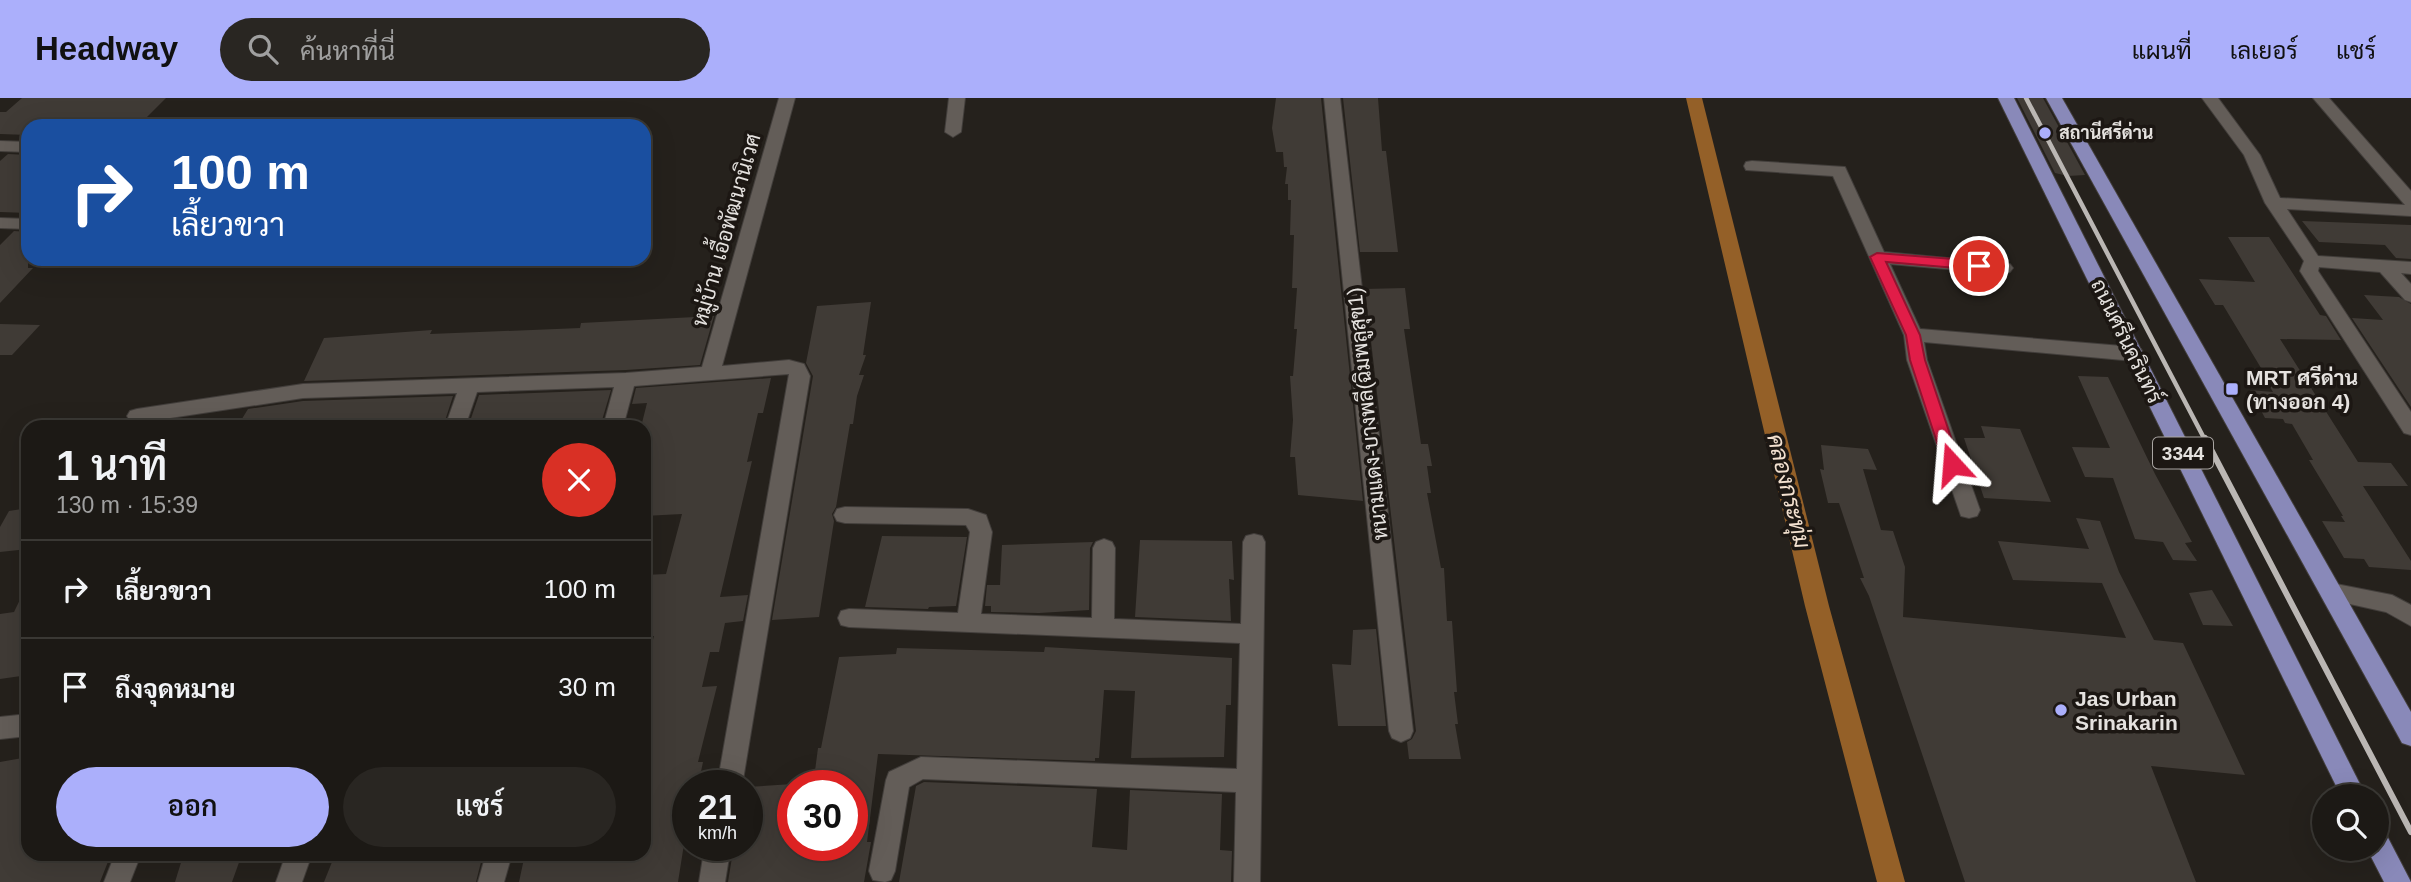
<!DOCTYPE html>
<html lang="th">
<meta charset="utf-8">
<style>
body{margin:0;font-family:Helvetica,Sarabun,sans-serif;background:#292622;color:#f1f3f6;height:100vh;display:flex;flex-direction:column;font-size:26px;white-space:nowrap}
*{box-sizing:border-box;margin:0}
p{font-size:23px;color:#a0a0a0}
.icon{flex:none;width:38px;height:38px;fill:none;stroke:currentColor;stroke-width:2;stroke-linecap:round;stroke-linejoin:round}
.map{position:relative;flex:1;overflow:hidden}
.details{position:absolute;left:21px;top:322px;width:630px;height:441px;display:flex;flex-direction:column;background:#1c1915;border-radius:21px;box-shadow:0 7px 28px #0002,0 0 0 2px #3a3834}
.details>*{flex:none}
.banner{position:absolute;left:21px;top:21px;width:630px;height:147px;border-radius:21px;box-shadow:0 7px 28px #0002,0 0 0 2px #3a3834;background:#1a4fa0;color:#fff;overflow:hidden}
.tools{position:absolute;left:2312px;top:686px;display:grid;gap:14px}
.tools a{display:grid;place-items:center;width:77px;height:77px;border-radius:50%;background:#1c1915;box-shadow:0 7px 28px #0002,0 0 0 2px #3a3834;font-size:35px}
.speed{position:absolute;left:672px;top:672px;display:flex;gap:14px;font-size:35px;font-weight:700;text-align:center}
.speed>*{display:grid;place-content:center;width:91px;height:91px;border-radius:50%;background:#1c1915;box-shadow:0 7px 28px #0002,0 0 0 2px #3a3834;line-height:1}
.speed small{font-size:18px;font-weight:400}
.speed .limit{border:10px solid #d22;background:#fff;color:#111}
.pin{position:absolute;display:grid;place-items:center;width:60px;height:60px;color:#fff;margin:-30px;border:4px solid #fff;border-radius:50%;box-shadow:0 2px 7px #0007}
.me{position:absolute;width:77px;margin:-38px;rotate:341deg;stroke-linejoin:round;filter:drop-shadow(0 0 5px #0008)}
.turn{display:flex;align-items:center;gap:24px;height:147px;padding:0 35px;font-size:32px}
.turn .icon{width:91px;height:91px;stroke-width:2.5}
.turn b{display:block;font-size:49px;line-height:60px}
.round{display:grid;place-items:center;flex:none;width:74px;height:74px;border-radius:37px;background:#292622}
.summary{display:flex;align-items:center;justify-content:space-between;height:119px;padding:0 35px}
h1{font-size:42px;font-weight:600;line-height:52px}
.action{display:flex;gap:14px;margin-top:auto;padding:14px 35px}
.action a{flex:1;height:80px;border-radius:42px;background:#abaffb;color:#111;font-size:28px;font-weight:600;line-height:80px;text-align:center}
.action a+a{background:#292622;color:#f1f3f6}
ul{padding:0;list-style:none}
li{display:flex;align-items:center;gap:21px;height:98px;padding:0 35px;border-top:2px solid #3a3834}
li div{flex:1}
li b{display:block;font-size:26px}
li em{font-style:normal}
header{display:flex;align-items:center;gap:42px;box-sizing:border-box;height:98px;padding:0 35px;background:#abaffb;color:#111}
header strong{font-size:33px}
nav{display:flex;gap:38px;margin-inline-start:auto;font-size:24px}
.search{width:490px;height:63px;background:#292622;display:flex;align-items:center;gap:18px;box-sizing:border-box;padding:0 24px;border-radius:38px;color:#a0a0a0;font-size:26px}
.map>svg:first-child{display:block}
.lines{fill:none;stroke-linecap:round;stroke-linejoin:round}
.canal{fill:#946028;fill-rule:evenodd}
.building{fill:#403b36}
.minor-casing{stroke:#423e3b;stroke-width:2}
.major-casing{stroke:#423e3b;stroke-width:2}
.minor{fill:#635d58;fill-rule:evenodd}
.major{fill:#8989b9;fill-rule:evenodd}
.rail-far1{stroke:#bbb7b4;stroke-width:4.5}
.rail{stroke:#bbb7b4;stroke-width:6}
.route{fill:#e11d48;stroke:#92132f;stroke-width:2}
.poi-dot{fill:#abaffb;stroke:#1c1713;stroke-width:2.5}
.labels{text-anchor:middle;dominant-baseline:central;stroke-width:7;stroke-linejoin:round;paint-order:stroke}
.far-poi-label{font-size:18px;font-weight:bold;fill:#e5e2df;stroke:#1c1713;text-anchor:start}
.shield{fill:#1c1713;stroke:#a9a5a2;stroke-width:2}
.shield-label{font-size:19px;font-weight:bold;fill:#e5e2df}
.street-label{font-size:21px;fill:#e5e2df;stroke:#1c1713}
.poi-label{font-size:21px;font-weight:bold;fill:#e5e2df;stroke:#1c1713;text-anchor:start}
.water-label{font-size:23px;font-style:italic;fill:#f3e1d0;stroke:#1c1713}
</style>
<header>
<strong>Headway</strong>
<div class="search"><svg class="icon" aria-label="search" viewBox="0 0 24 24"><circle cx="10" cy="10" r="6"/><path d="M15 15l6 6"/></svg>ค้นหาที่นี่</div>
<nav><a>แผนที่</a><a>เลเยอร์</a><a>แชร์</a></nav>
</header>
<div class="map">
<svg width="2411" height="784" viewBox="0 0 2411 784">
<rect width="100%" height="100%" fill="#25211c"/>
<g class="lines">
<path class="canal" d="M1686,0H1702L1829,508L1905,784H1877L1805,508Z"/>
</g>
<g class="building">
<path d="M22,0H166L138,28H28V37L0,36V14H6Z"/>
<path d="M1276,0H1321L1363,403L1298,397L1295,359H1290L1293,322L1290,278H1293L1297,231H1294L1297,190H1292L1294,137H1290L1291,102H1288V86H1285L1287,69H1284L1283,54H1276L1272,30Z"/>
<path d="M1343,0H1378L1382,53H1386L1398,154H1360Z"/>
<path d="M2017,0H2043L2085,77L2068,78L2055,75Z"/>
<path d="M8,56L28,57V115L0,114V63Z"/>
<path d="M2302,123L2411,127V161L2396,160L2385,147L2319,144Z"/>
<path d="M14,133L28,134V170H33L0,205V147Z"/>
<path d="M2228,139H2269L2320,217L2326,218L2341,242L2280,241L2358,364L2391,365L2408,388H2363L2411,463V472L2369,469L2364,461L2344,460L2322,423L2345,424L2341,418H2343L2309,362H2313L2292,326L2285,325L2283,321L2265,320L2250,292L2273,294L2258,270H2261L2223,207H2215L2199,181L2255,184Z"/>
<path d="M1405,190L1410,231H1404L1421,346H1428L1432,368H1427L1431,395H1427L1441,470H1444L1447,523H1452L1457,594H1454L1458,626H1455L1461,661H1409L1407,644L1412,641L1416,633L1365,191Z"/>
<path d="M2364,197L2399,199L2411,206V309L2352,220L2383,222Z"/>
<path d="M871,204L863,257H866L859,277H864L857,298L853,326H850L836,409L832,416L834,423L819,519L772,522L813,278L806,265L817,208Z"/>
<path d="M714,218L700,267L626,272L304,283L324,240L432,232L430,236L580,230L581,225Z"/>
<path d="M0,226L40,227L12,257H0Z"/>
<path d="M2078,278L2108,279L2155,376L2192,444L2185,445L2197,463L2173,462L2163,444L2135,441L2113,380L2085,379L2072,349L2110,350Z"/>
<path d="M771,280L763,315H758L747,364L752,363L720,499L748,497L743,523L725,525L719,554H710L702,589L717,588L698,664H703L698,688H688V721L678,784H519L525,756H644V574L654,538L644,539V477L666,476L682,416L644,418V329H641L647,305L632,306L636,290Z"/>
<path d="M611,292L600,329H468L479,297Z"/>
<path d="M453,298L443,329H258L261,323L240,324L248,311L303,303Z"/>
<path d="M1981,328L2020,331L2051,404L1984,400L1964,340H1985Z"/>
<path d="M1821,347L1868,351L1877,372L1863,371L1881,432L1893,433L1905,469L1903,519L2126,540L2102,485L2013,482L1998,443L2089,451L2076,420L2100,423L2119,474L2154,542L2183,545L2245,677L2151,668L2196,784H1965L1869,498L1860,480H1864L1839,405H1828L1820,371L1824,372Z"/>
<path d="M28,410V451L0,454V429L9,413Z"/>
<path d="M882,438L967,439L956,508L929,509L928,511L865,509Z"/>
<path d="M1140,442L1232,443L1234,482L1229,481L1231,523L1135,519Z"/>
<path d="M1093,444L1090,450L1089,512L1039,515L991,514V508H985L987,487H1000L1002,447Z"/>
<path d="M28,485V577L0,581V516L14,514Z"/>
<path d="M2212,492L2233,528L2203,527L2189,495Z"/>
<path d="M1376,531L1386,628H1338L1332,566L1351,567L1353,532Z"/>
<path d="M1045,549L1232,560L1231,607H1226L1224,659L1131,660L1135,593L1104,592L1099,660H1095V663L878,656L867,744H871L864,784H728L734,747H747V689L793,686V723L789,747H852V686L813,688L818,650H821L839,559L896,556L897,550L1044,554Z"/>
<path d="M28,659V756H111L100,784H0V664Z"/>
<path d="M924,684L1097,691L1092,749L1127,752L1130,692L1222,696L1220,752L1232,753L1231,784H899L916,688Z"/>
<path d="M222,756H242L232,784H175L183,758Z"/>
<path d="M389,756H483L476,784H324L334,759Z"/>
</g>
<g class="lines">
<g class="minor-casing">
<g id="minor">
<path d="M779,0H795L722,268L789,262L804,266L810,278L742,688H717L789,276L634,288L623,329H603L614,289L477,294L465,329H445L457,295L303,300L137,325L130,323L127,318L130,313L137,311L303,286L626,275L702,269Z"/>
<path d="M949,0H965L961,34L953,39L945,34Z"/>
<path d="M1324,0H1340L1413,633L1410,640L1401,644L1392,640L1389,633Z"/>
<path d="M2202,0H2218L2260,57L2280,100L2405,107L2313,0H2329L2411,93V118L2287,111L2318,158L2411,164V176L2401,175L2411,186V204L2405,202L2380,174L2319,169L2318,173L2411,314V337L2404,335L2300,173L2304,163L2265,105L2244,57Z"/>
<path d="M0,43L28,44V54L0,53Z"/>
<path d="M1752,63L1845,69L1884,154L2010,166L2013,170L2010,174L2004,176L1890,166L1920,231L2134,249L2141,251L2144,256L2141,261L2134,263L1924,244L1927,262L1980,412L1977,418L1969,420L1961,418L1907,262L1904,237L1833,78L1746,72L1744,68L1746,64Z"/>
<path d="M0,120L28,121V131L0,130Z"/>
<path d="M845,409L968,411L986,417L992,434L981,516L1092,520L1093,450L1096,444L1104,441L1112,444L1115,450L1114,521L1241,526L1243,444L1246,438L1254,436L1262,438L1265,444L1260,784H1234L1236,694L923,681L909,689L895,773L891,782L885,784L873,782L869,773L886,682L889,674L921,659L1237,671L1240,545L849,529L841,527L838,520L841,513L849,511L958,515L970,434L966,427L845,425L837,423L834,417L837,411Z"/>
<path d="M2331,485L2392,497L2411,507V528L2386,514L2323,500L2320,494L2323,488Z"/>
<path d="M28,616V638L0,641V619Z"/>
<path d="M705,747H731L725,784H699Z"/>
<path d="M115,756H141L130,784H104Z"/>
<path d="M286,756H312L302,784H276Z"/>
<path d="M486,756H512L504,784H478Z"/>
</g>
</g>
<g class="major-casing">
<g id="major">
<path d="M1998,0H2014L2366,698H2341Z"/>
<path d="M2046,0H2062L2411,614V648L2402,645Z"/>
<path d="M2376,730L2385,734L2411,784H2384L2367,751H2376Z"/>
</g>
</g>
<use href="#minor" class="minor"/>
<use href="#major" class="major"/>
<path class="rail-far1" d="M2026,0L2205,342"/>
<path class="rail" d="M2205,340L2411,734"/>
</g>
<path class="route" d="M1877,155L1979,163L1985,168L1979,172L1886,164L1920,237L1925,262L1960,366L1958,370L1952,372L1944,366L1910,262L1906,237L1870,159Z"/>
<g class="poi-dot">
<circle cx="2045" cy="35" r="7"/>
<rect x="2225" y="284" width="14" height="14" rx="3.5"/>
<circle cx="2061" cy="612" r="7"/>
</g>
<g class="labels">
<g class="far-poi-label">
<text x="2059" y="35">สถานีศรีด่าน</text>
</g>
<rect class="shield" x="2153" y="339.5" width="60" height="31" rx="5"/>
<g class="shield-label">
<text x="2183" y="355">3344</text>
</g>
<g class="street-label">
<text transform="translate(726 132) rotate(-74)">หมู่บ้าน เอื้อพัฒนานิเวศ</text>
<text transform="translate(2127 243) rotate(64)">ถนนศรีนครินทร์</text>
<text transform="translate(1367 316) rotate(-96)">หนามแดง-บางพลี(ฉิมพลูสุข1)</text>
</g>
<g class="poi-label">
<text x="2246" y="279">MRT ศรีด่าน<tspan x="2246" dy="24">(ทางออก 4)</tspan></text>
<text x="2075" y="600">Jas Urban<tspan x="2075" dy="24">Srinakarin</tspan></text>
</g>
<g class="water-label">
<text transform="translate(1789 393) rotate(76)">คลองกระทุ่ม</text>
</g>
</g>
</svg>
<div class="tools">
<a><svg class="icon" aria-label="search" viewBox="0 0 24 24"><circle cx="10" cy="10" r="6"/><path d="M15 15l6 6"/></svg></a>
</div>
<div class="speed"><div>21<small>km/h</small></div><div class="limit">30</div></div>
<div class="pin" style="left:1979px;top:168px;background:#d93025"><svg class="icon" aria-label="arrive" viewBox="0 0 24 24"><path d="M6 21V4h12l-3 4 3 4H6"/></svg></div>
<svg class="me" style="left:1952px;top:366px" viewBox="-20 -20 40 40"><path d="M0-17L14 15 0 8-14 15z" fill="#e11d48" stroke="#fff" stroke-width="4"/></svg>
<div class="banner">
<div class="turn"><svg class="icon" aria-label="right" viewBox="0 0 24 24"><path d="M7 20v-9h11M14 6l5 5-5 5"/></svg><div><b>100 m</b>เลี้ยวขวา</div></div>
</div>
<section class="details">
<div class="summary"><div><h1>1 นาที</h1><p>130 m · 15:39</p></div><a class="round" style="background:#d93025;color:#fff"><svg class="icon" aria-label="close" viewBox="0 0 24 24"><path d="M6 6l12 12M18 6L6 18"/></svg></a></div>
<ul>
<li><svg class="icon" aria-label="right" viewBox="0 0 24 24"><path d="M7 20v-9h11M14 6l5 5-5 5"/></svg><div><b>เลี้ยวขวา</b></div><em>100 m</em></li>
<li><svg class="icon" aria-label="arrive" viewBox="0 0 24 24"><path d="M6 21V4h12l-3 4 3 4H6"/></svg><div><b>ถึงจุดหมาย</b></div><em>30 m</em></li>
</ul>
<div class="action"><a>ออก</a><a>แชร์</a></div>
</section>
</div>
